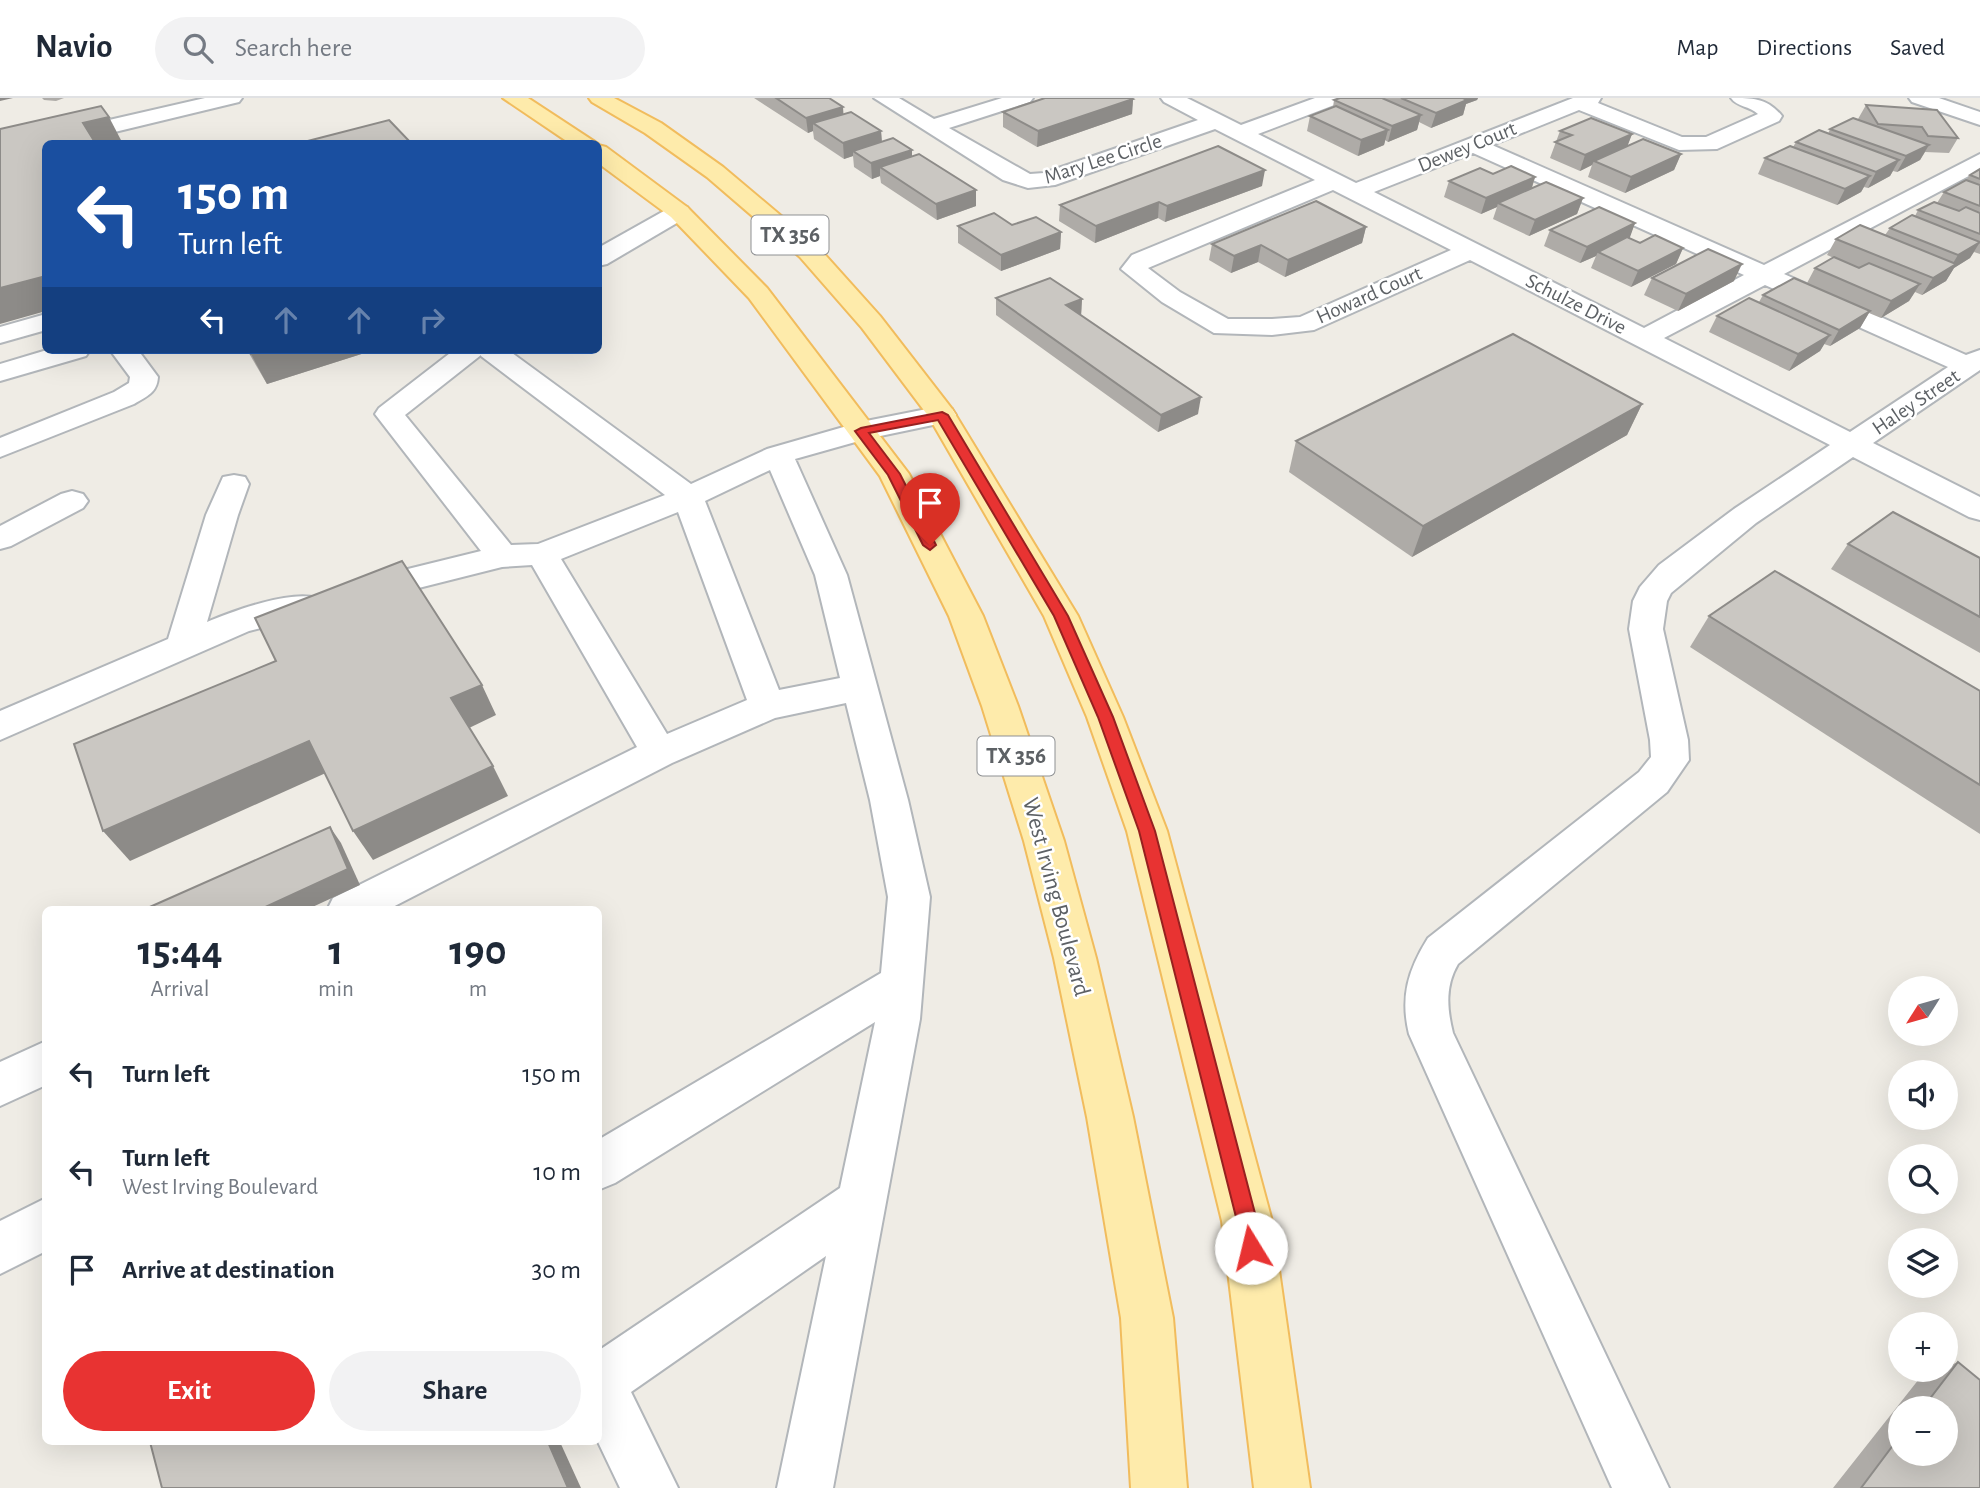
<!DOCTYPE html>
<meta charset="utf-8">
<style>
body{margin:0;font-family:"Alegreya Sans",sans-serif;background:#f2f2f3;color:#1f2937;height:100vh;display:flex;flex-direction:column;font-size:26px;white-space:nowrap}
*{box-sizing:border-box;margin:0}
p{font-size:23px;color:#747a83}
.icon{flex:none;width:38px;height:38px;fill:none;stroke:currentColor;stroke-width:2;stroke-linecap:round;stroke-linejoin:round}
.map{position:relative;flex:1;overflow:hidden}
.side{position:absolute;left:42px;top:808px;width:560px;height:539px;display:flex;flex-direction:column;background:#fff;border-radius:10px;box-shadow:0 7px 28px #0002}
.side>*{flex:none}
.guide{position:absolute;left:42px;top:42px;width:560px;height:214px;border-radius:10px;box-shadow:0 7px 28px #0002;background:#1a4fa0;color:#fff;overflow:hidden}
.needle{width:46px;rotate:233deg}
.tools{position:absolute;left:1888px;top:878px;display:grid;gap:14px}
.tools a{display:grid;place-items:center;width:70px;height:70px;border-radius:50%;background:#fff;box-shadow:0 7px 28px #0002;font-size:35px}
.pin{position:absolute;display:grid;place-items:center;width:60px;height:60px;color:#fff;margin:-72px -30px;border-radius:50% 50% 50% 0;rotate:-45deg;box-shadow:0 0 7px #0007}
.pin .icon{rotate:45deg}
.me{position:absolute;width:77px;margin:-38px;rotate:351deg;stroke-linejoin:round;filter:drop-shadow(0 0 5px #0008)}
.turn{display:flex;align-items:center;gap:24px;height:147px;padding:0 21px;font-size:32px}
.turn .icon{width:91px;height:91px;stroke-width:2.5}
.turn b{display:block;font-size:49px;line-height:60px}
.lanes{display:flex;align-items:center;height:66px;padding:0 21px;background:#0003;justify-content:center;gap:35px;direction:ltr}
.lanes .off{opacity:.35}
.eta{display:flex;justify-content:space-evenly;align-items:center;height:119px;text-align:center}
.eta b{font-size:42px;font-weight:700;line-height:49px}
.cta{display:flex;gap:14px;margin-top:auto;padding:14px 21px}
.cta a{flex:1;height:80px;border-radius:42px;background:#e83332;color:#fff;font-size:28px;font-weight:700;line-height:80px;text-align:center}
.cta a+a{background:#f2f2f3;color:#1f2937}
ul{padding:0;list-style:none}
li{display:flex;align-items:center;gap:21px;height:98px;padding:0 21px}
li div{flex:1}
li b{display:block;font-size:26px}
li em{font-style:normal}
header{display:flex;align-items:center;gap:42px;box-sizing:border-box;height:98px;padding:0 35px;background:#fff;border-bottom:2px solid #e0e1e3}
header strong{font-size:33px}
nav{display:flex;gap:38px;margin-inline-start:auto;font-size:24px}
.search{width:490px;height:63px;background:#f2f2f3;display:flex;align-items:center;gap:18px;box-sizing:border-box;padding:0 24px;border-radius:38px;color:#747a83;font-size:26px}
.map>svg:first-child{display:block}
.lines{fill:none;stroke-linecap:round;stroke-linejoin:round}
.minor-casing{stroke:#b2b6ba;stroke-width:4}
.major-casing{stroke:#f1bc5d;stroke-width:4}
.minor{fill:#fff;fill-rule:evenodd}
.major{fill:#feebab;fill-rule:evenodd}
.wall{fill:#aeaba7;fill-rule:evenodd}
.shaded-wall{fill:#8d8b88}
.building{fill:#cac7c2;stroke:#8d8b88;stroke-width:2}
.route{fill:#e83332;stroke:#972120;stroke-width:2}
.labels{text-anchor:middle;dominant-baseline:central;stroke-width:5;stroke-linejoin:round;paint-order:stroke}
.far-street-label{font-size:21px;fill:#5d6165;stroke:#fff}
.shield{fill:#fff;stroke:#8e9093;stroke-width:2}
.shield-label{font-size:23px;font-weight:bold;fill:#5d6165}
.street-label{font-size:24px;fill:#5d6165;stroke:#fff}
</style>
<header>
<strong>Navio</strong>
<div class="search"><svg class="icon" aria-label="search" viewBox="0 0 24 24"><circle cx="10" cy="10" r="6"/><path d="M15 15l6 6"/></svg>Search here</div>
<nav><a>Map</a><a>Directions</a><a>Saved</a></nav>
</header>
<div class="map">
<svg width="1980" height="1390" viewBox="0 0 1980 1390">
<rect width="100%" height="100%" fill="#efece5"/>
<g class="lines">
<g class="minor-casing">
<g id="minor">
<path d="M205,0H242L239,4L65,46H46V50L0,57V43L35,39Z"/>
<path d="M874,0H899L934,21L1002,0H1033L1030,4L949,30L1030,76L1044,75L1198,22L1164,4L1161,0H1187L1241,27L1315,0H1345L1342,4L1258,36L1356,85L1573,0H1601L1598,5L1682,39H1706L1758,16C1750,8 1737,9 1731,0C1753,0 1767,0 1782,18L1779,23L1717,51L1679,52L1579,12L1492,47L1764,167L1980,56V72L1784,176L1966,257L1980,252V272L1873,345L1980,399V422L1969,419L1853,359L1756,425L1671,495L1667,503L1663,531L1688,642L1689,662L1667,694L1458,866C1445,888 1447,911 1453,935L1669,1390H1612L1409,936C1400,899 1408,872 1428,840L1639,674L1651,659L1650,642L1629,531L1633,503L1640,489L1659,467L1734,411L1830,347L1470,162L1314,232L1272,237L1214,235L1162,204L1121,171L1132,157L1315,82L1215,31L1055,87L1028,90L1003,82ZM1473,55L1744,177L1644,230L1374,94ZM1333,92L1451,152L1300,219L1272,221H1228L1180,194L1148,170ZM1765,187L1948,269L1850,334L1664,240Z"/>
<path d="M1909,0H1939L1980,14V27L1912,4Z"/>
<path d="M679,107L687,109L691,114L687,119L607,166L598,168V150L671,109Z"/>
<path d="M46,216V232L0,245V229Z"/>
<path d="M47,252H90L86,258L0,283V266Z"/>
<path d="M110,252H138L158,279C157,295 147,298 134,306L0,359V340L114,294L129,285L130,279Z"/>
<path d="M454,252H508L691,386L767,351L861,324L942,308L952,311L956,317L952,323L866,341L795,361L847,477L908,702L930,799L920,921L833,1390H777L826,1158L631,1294L678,1390H620L598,1344V1253L840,1090L875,924L615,1085L598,1092V1042L881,875L888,799L870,702L846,605L775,620L672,665L387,812H327L333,800L637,649L532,467L502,469L363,504L351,501L346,493L351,485L481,453L375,316L379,310ZM481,257V258L665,397L538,446L511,447L405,317ZM770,372L815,477L840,580L779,592L705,403ZM678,414L747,602L667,636L561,461Z"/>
<path d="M234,377L245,379L249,386L238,417L207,524C233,513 290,492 317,500L322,508L317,516L249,533L0,642V613L168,541L206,417L223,379Z"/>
<path d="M72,393L83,396L88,403L83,410L11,448L0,451V428L61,396Z"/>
<path d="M46,943V987L0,1008V964Z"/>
<path d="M46,1100V1153L0,1176V1123Z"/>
</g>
</g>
<g class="major-casing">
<g id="major">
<path d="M503,0H528L598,46H571Z"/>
<path d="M589,0H614L661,25L723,69L818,149L880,218L952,311L1078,518L1123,619L1167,733L1272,1123L1310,1390H1254L1222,1123L1127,733L1087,619L1044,518L929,319L862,230L800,159L707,79L645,35L592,4Z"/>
<path d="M598,47L606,49L687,109L767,190L909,376L983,518L1018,608L1064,743L1096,860L1133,1019L1173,1220L1187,1390H1131L1121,1220L1087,1019L1054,860L1024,743L982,608L949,518L880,378L749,200L671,119L598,65Z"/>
</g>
</g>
<use href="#minor" class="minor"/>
<use href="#major" class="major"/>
</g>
<g class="wall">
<path d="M42,0H64L56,3L44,2Z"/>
<path d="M754,0H829L843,16L881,33L882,43L912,52V59L976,108L937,122L881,85L880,78L872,81L854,69L853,58L844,61L814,41L813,33L808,35Z"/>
<path d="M1340,0H1478L1477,2L1466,6L1463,17L1431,30L1419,24L1417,32L1388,44L1385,42L1384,47L1358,58L1307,33L1310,18L1333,9L1334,2Z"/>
<path d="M1133,1L1132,16L1037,49L1003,29V14Z"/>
<path d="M1866,7L1958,40L1949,55L1925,54L1920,62L1897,74L1893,73L1890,78L1868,90L1864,89L1861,94L1837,107L1758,76L1765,60L1793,49L1796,44L1828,36L1830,31L1858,21Z"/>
<path d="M1560,33L1632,36L1627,48L1681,56L1674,72L1625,95L1588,79L1592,67L1580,73L1550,60Z"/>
<path d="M1980,71V156L1974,154L1970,160L1954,170L1946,183L1922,197L1915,194L1909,203L1881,220L1869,215L1860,230L1830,248L1824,246L1820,253L1789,273L1709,234L1717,218L1759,204L1763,197L1807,185L1815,170L1834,160L1827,157L1836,141L1885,137L1890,130L1915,118L1918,112L1937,105L1944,94L1966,82L1970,77Z"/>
<path d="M1493,76L1535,79L1532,90L1583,100L1577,116L1529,138L1493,121L1497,109L1481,116L1444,99L1449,83Z"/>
<path d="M1262,88L1165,124L1158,120L1095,145L1059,123L1060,107Z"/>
<path d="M1635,125L1629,140L1640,145L1683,150L1676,166L1631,189L1591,170L1596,158L1580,165L1544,148L1550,132Z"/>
<path d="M1012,127L1061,134L1060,151L1001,173L958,145V128Z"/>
<path d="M1366,129L1362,145L1285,179L1258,164L1231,175L1209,162L1212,146Z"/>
<path d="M1652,180L1734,183L1678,213L1644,197Z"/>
<path d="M996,200L1082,201L1081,217L1198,316L1158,334L996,217Z"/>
<path d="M247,252H374L267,286Z"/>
<path d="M1642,306L1627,337L1412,459L1289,374L1296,343Z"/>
<path d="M1848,446L1980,460V555L1831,471Z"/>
<path d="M1709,518L1980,593V736L1690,549Z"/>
<path d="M1958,1264L1980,1390H1833L1919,1281L1938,1272H1946V1269ZM1900,1311H1946L1900,1356Z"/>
</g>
<g class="shaded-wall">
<path d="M0,0H13L0,3Z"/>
<path d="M1457,0H1478L1477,2L1466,6L1463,17L1431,30L1436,15Z"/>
<path d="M1133,1L1132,16L1037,49L1038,33Z"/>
<path d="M843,9L844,24L813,25V33L808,35L806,20Z"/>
<path d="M1421,17L1417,32L1388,44L1392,28Z"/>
<path d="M109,19L123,46H94L83,25Z"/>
<path d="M1388,32L1384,47L1358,58L1361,42Z"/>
<path d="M881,33L882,48L853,53V58L844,61L843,45Z"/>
<path d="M1632,36L1626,52L1594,63L1592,67L1580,73L1585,57Z"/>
<path d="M1929,47L1920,62L1897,74L1906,58Z"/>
<path d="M912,52V67L880,69V78L872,81L871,65Z"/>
<path d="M1681,56L1674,72L1625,95L1631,79Z"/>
<path d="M1899,62L1890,78L1868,90L1876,74Z"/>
<path d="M1265,72L1262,88L1165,124L1167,108Z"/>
<path d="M1870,78L1861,94L1837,107L1845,91Z"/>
<path d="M1535,79L1530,95L1498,105L1497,109L1481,116L1486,100Z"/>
<path d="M976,92V108L937,122L936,106Z"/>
<path d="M1583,100L1577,116L1529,138L1535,122Z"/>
<path d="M1159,104L1158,120L1095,145L1096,128Z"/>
<path d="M1635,125L1629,142L1598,154L1596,158L1580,165L1587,149Z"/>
<path d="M1366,129L1362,145L1285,179L1288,162Z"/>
<path d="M1061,134L1060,151L1001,173V157Z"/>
<path d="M1980,144L1970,160L1954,170L1946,183L1922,197L1933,180L1950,170L1958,157Z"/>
<path d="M1261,147L1258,164L1231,175L1234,158Z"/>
<path d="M1683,150L1676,166L1631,189L1638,173Z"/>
<path d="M1742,166L1734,183L1678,213L1686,196Z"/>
<path d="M46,178V213L0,226V190Z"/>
<path d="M1920,186L1909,203L1881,220L1891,203Z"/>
<path d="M1082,201L1081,218L1066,207Z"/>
<path d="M1870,213L1860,230L1830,248L1839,232Z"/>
<path d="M1830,237L1820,253L1789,273L1798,256Z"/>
<path d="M263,252H374L267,286L251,256Z"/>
<path d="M1201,299L1198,316L1158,334L1161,317Z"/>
<path d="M1642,306L1627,337L1412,459L1423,428Z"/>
<path d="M482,587L496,617L467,631L451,600Z"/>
<path d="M309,643L328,674L130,763L103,733Z"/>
<path d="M493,668L508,698L373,762L353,733Z"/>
<path d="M330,729L341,745L360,787L306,812H259Z"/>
<path d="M548,1344H560L581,1390H568Z"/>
</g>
<g class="building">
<path d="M776,0H829L843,9L806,20Z"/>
<path d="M1045,0H1131L1133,1L1038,33L1003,14Z"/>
<path d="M1340,0H1382L1421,17L1392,28L1334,2Z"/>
<path d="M1401,0H1463L1467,2L1436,15Z"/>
<path d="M1866,7L1937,12L1958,40L1928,38L1922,29L1878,26Z"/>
<path d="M101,8L109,19L83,25L96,46H46V178L0,190V31Z"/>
<path d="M1336,8L1388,32L1361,42L1310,18Z"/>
<path d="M851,14L881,33L843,45L813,25Z"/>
<path d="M1591,20L1632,36L1585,57L1555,44L1572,37L1560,33Z"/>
<path d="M1853,20L1929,47L1906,58L1830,31Z"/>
<path d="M389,22L412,46H296Z"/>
<path d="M1819,32L1899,62L1876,74L1796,44Z"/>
<path d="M893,40L912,52L871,65L853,53Z"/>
<path d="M1643,41L1681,56L1631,79L1594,63Z"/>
<path d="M1218,48L1265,72L1167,108L1159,104L1096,128L1060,107Z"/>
<path d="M1790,48L1870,78L1845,91L1765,60Z"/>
<path d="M919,56L976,92L936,106L880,69Z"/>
<path d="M1511,68L1535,79L1486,100L1449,83L1480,70L1493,76Z"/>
<path d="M1980,71V81L1970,77Z"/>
<path d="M1966,82L1980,87V108L1944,94Z"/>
<path d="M1546,84L1583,100L1535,122L1498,105Z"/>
<path d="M1316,103L1366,129L1288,162L1261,147L1234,158L1212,146Z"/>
<path d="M1934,104L1959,113L1966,109L1980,115V136L1918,112Z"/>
<path d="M1599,109L1635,125L1587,149L1550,132Z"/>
<path d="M994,115L1012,127L1036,119L1061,134L1001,157L958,128Z"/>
<path d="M1912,117L1980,144L1958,157L1890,130Z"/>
<path d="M1860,127L1956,166L1933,180L1836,141Z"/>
<path d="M1655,137L1683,150L1638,173L1598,154L1627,139L1640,145Z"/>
<path d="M1708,151L1742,166L1686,196L1652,180Z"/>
<path d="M1834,159L1859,170L1869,165L1920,186L1891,203L1815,170Z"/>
<path d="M1050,180L1082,201L1066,207L1201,299L1161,317L996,200Z"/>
<path d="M1794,180L1870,213L1839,232L1763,197Z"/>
<path d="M1749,200L1830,237L1798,256L1717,218Z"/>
<path d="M1513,236L1642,306L1423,428L1296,343Z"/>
<path d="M249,252H263L251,256Z"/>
<path d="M1893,414L1980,460V519L1848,446Z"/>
<path d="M402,463L482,587L451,600L493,668L353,733L309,643L103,733L74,646L276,563L255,520Z"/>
<path d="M1775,473L1980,593V687L1709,518Z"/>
<path d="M330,729L348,771L259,812H143Z"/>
<path d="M1958,1264L1980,1282V1390H1861L1900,1338V1356H1946V1311H1922Z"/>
<path d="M150,1344H548L568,1390H162Z"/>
</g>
<path class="route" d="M942,314L948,317L1068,518L1113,619L1155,733L1257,1123L1261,1150L1258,1157L1251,1160L1243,1157L1237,1123L1139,733L1098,619L1054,518L938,322L869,335L900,376L936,447L930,452L923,447L888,377L855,333L861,330Z"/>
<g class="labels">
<g class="far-street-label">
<text transform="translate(1467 49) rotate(-22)">Dewey Court</text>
<text transform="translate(1103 61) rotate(-18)">Mary Lee Circle</text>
<text transform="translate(1369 197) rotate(-24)">Howard Court</text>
<text transform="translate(1576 206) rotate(27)">Schulze Drive</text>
<text transform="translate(1916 304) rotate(-34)">Haley Street</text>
</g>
<g class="shield">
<rect x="751.5" y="117.5" width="77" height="39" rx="5"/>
<rect x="977.5" y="638.5" width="77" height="39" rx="5"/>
</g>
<g class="shield-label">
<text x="790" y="137">TX 356</text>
<text x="1016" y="658">TX 356</text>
</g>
<g class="street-label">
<text transform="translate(1056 799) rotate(75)">West Irving Boulevard</text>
</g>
</g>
</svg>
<div class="tools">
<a><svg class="needle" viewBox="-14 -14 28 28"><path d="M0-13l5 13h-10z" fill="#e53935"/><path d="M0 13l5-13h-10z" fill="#747a83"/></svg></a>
<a><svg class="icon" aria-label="sound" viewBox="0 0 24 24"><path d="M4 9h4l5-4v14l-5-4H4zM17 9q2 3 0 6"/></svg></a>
<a><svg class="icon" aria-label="search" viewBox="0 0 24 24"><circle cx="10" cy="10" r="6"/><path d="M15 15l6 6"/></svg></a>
<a><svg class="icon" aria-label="layers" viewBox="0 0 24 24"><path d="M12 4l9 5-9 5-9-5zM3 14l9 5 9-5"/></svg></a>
<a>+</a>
<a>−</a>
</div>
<div class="pin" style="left:930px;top:447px;background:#d93025"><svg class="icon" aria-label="arrive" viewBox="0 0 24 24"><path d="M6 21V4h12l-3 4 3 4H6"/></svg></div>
<svg class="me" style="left:1251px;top:1150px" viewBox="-20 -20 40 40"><circle r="19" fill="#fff"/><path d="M0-13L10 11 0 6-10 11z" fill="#e83332"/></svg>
<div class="guide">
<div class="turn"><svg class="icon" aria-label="left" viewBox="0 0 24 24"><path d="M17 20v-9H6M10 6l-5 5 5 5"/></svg><div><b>150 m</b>Turn left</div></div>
<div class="lanes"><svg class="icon" aria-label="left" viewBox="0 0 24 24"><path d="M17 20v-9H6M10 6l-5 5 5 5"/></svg><svg class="icon off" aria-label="ahead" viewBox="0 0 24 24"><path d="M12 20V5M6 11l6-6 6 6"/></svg><svg class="icon off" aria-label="ahead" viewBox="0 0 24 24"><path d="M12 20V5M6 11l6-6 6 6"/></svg><svg class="icon off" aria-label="right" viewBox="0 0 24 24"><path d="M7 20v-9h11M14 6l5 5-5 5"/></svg></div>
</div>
<section class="side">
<div class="eta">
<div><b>15:44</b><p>Arrival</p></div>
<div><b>1</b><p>min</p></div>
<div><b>190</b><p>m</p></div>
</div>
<ul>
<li><svg class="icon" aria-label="left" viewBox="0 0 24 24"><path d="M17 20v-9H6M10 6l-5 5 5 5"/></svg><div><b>Turn left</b></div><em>150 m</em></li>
<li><svg class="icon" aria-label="left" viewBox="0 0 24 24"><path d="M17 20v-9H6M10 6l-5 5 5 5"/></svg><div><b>Turn left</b><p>West Irving Boulevard</p></div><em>10 m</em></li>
<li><svg class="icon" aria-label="arrive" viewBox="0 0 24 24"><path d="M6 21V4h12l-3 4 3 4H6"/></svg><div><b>Arrive at destination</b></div><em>30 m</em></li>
</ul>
<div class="cta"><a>Exit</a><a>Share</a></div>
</section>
</div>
